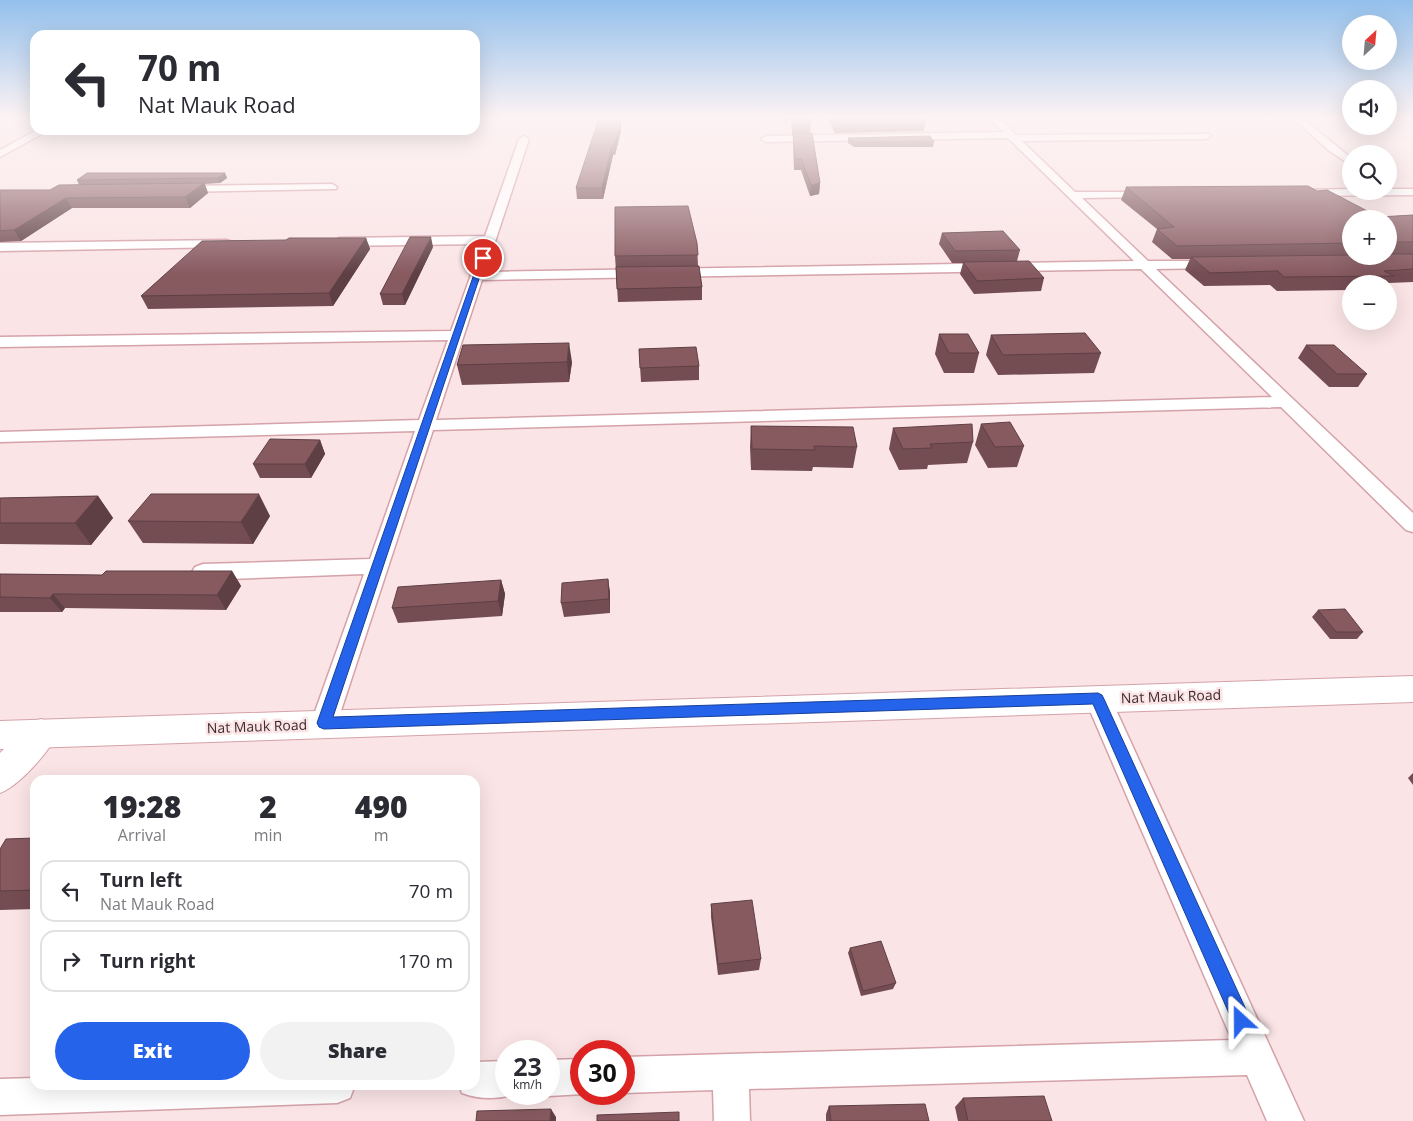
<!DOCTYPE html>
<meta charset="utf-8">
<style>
body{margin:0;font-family:"Open Sans",sans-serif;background:#f2f2f3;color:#2b2b33;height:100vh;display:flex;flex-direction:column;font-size:19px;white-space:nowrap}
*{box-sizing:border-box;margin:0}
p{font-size:16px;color:#7c7c81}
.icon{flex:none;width:28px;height:28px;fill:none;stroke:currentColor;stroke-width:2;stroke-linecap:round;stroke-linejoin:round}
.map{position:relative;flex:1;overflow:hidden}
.sheet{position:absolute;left:30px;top:775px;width:450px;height:315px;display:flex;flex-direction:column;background:#fff;border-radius:15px;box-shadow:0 5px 20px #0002}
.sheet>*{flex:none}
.hud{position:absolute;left:30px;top:30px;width:450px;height:105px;border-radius:15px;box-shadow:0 5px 20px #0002;background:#fff;color:#2b2b33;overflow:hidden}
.needle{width:32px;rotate:26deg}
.fabs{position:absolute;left:1342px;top:15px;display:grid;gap:10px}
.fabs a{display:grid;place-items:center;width:55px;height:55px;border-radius:50%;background:#fff;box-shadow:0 5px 20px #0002;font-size:25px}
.speed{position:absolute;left:495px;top:1040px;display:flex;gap:10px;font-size:25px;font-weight:700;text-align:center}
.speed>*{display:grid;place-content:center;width:65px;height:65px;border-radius:50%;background:#fff;box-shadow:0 5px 20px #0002;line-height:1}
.speed small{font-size:12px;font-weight:400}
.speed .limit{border:8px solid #d22;background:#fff;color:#111}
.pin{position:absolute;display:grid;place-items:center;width:42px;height:42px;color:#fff;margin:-21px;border:2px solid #fff;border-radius:50%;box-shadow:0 1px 5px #0007}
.me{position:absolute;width:55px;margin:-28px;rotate:336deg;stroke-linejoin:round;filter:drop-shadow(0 0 4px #0008)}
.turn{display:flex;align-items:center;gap:18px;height:105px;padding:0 25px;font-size:22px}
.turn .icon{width:65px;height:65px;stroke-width:2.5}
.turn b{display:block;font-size:35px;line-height:42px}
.eta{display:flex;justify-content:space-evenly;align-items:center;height:85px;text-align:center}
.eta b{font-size:30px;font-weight:800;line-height:35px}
.button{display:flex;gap:10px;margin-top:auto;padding:10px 25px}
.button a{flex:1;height:58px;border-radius:30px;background:#2563eb;color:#fff;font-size:20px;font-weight:800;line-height:58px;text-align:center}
.button a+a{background:#f2f2f3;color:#2b2b33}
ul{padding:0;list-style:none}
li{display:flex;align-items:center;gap:15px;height:62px;margin:0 10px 8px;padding:0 15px;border:2px solid #e1e1e2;border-radius:15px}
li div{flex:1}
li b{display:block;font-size:19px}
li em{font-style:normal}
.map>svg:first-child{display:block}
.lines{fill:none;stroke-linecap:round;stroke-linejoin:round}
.street-casing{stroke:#d4a2a8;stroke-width:3}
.secondary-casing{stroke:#d4a2a8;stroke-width:2}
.highway-casing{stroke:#d4a2a8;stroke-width:2}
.street{fill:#fff;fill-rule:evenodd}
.secondary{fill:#fff;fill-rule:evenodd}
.highway{fill:#fff;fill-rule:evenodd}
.wall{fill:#744d53;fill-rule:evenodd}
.shaded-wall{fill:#5e3f43}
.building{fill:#875a60;stroke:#5e3f43}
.route{fill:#2563eb;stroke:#184099}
.labels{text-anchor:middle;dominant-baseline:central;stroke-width:5;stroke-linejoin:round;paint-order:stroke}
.street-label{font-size:14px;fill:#402c2e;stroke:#fae4e6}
</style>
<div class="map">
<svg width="1413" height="1121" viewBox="0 0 1413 1121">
<rect width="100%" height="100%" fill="#fae4e6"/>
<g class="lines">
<g class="street-casing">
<g id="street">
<path d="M988,117H997L1016,135L1209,134L1211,136L1206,139L1022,141L1075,192H1157V196L1153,197L1082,198L1148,261H1221L1222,264L1221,267L1216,268L1156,269L1413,513V532L1406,530L1281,407L433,430L337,723L333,731L324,734L315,731L311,723L364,574L203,580L195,577L192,572L195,567L203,564L370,559L415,431L0,442V432L419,420L448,340L0,347V337L451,331L482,244L339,246L333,242L339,238L485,236L519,139L524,136L529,139L485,272L1134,261L1008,138L766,142L761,139L766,136L1003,132ZM1141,269L1272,397L436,420L482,280Z"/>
<path d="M1292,117H1301L1351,158V165L1328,150Z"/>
<path d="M37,130H49L0,157V150Z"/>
<path d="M332,184L337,187L336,189L178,192L173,189L178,186Z"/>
<path d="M1351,189V191H1389V189H1413V195L1303,196L1298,193L1303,190Z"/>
<path d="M226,240L230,241L232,244L230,247L0,251V243Z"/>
<path d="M1098,689L1107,692L1111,699L1304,1121H1267L1247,1075L749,1089L750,1121H714L713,1090L624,1093V1057L1232,1040L1085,699L1089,692Z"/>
<path d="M581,1059V1094H584L549,1096L544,1094H549V1060Z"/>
<path d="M506,1061V1094H514C498,1100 478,1099 462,1093L459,1085H475V1062Z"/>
<path d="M35,1078V1085H355L350,1098L337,1103L0,1115V1079Z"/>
</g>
</g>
<g class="secondary-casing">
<path id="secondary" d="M41,719L53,723L58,733C48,753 20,785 0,793V753L29,723Z"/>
</g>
<g class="highway-casing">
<path id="highway" d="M1413,676V702L0,749V721Z"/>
</g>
<use href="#street" class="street"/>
<use href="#secondary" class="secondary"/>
<use href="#highway" class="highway"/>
</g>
<g class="wall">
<path d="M781,117H812L810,133L820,183L819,194L810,196L801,170H794L793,143V134H792L791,118L784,123Z"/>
<path d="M827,117H926L924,131L835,133Z"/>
<path d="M621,131L615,155H613L603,199H577L576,188Z"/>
<path d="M848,138L934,142L933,147H854L848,143Z"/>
<path d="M225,173L227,178L220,183L205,184L208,193L190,208H72L21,241L0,242V190H50L79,185L77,180Z"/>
<path d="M1126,187L1317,191L1379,217L1413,215V282L1389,283V284H1351V290L1277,291L1270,285L1204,286L1185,270L1190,259H1172L1152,242L1157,229L1121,200ZM1351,219H1389V256H1351Z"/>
<path d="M942,233L1020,250L1017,261L1044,278L1041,291L974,294L960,274L963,263H952L939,244Z"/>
<path d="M366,238L370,249L333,306L148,309L141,296L286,240Z"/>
<path d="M697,243L698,266L702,287V300L618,302L615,256Z"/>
<path d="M433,247L405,305H383L380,294Z"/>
<path d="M939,334L979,353L974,373H944L935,354Z"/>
<path d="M991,335L1101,353L1094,373L998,375L986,355Z"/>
<path d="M463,345L572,362L569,382L462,385L457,365Z"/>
<path d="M1306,345L1367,374L1358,387H1329L1298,358Z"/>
<path d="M639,349L699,366V380L641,382Z"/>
<path d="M981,424L1024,446L1017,467L988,468L975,445Z"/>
<path d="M751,426L857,447L853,468L813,467L812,471L751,470L750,447Z"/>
<path d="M893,428L973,442L967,463L928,465L927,469L899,470L889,449Z"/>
<path d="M320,440L325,454L311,478H260L253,464Z"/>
<path d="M98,496L113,518L91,545L0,544V498Z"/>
<path d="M270,516L253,544L143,543L128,521Z"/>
<path d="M232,571L241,586L226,610L65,608L62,612H0V574L102,575Z"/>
<path d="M608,579L610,593V613L564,617L561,603Z"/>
<path d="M501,580L505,594L502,616L398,623L392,608Z"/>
<path d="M1318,610L1363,632L1357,639H1330L1312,617Z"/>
<path d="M1413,773V785L1408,778Z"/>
<path d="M35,838V909L0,910V849Z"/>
<path d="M711,904L761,959L759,970L718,975L711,917Z"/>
<path d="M850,948L896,983L893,989L861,996L848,953Z"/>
<path d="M963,1098L1052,1121H958L955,1107Z"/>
<path d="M829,1106L929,1121H826V1114Z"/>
</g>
<g class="shaded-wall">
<path d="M784,117H791V118L784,123Z"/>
<path d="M621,121V131L615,155L614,145Z"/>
<path d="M612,145L613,155L603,199L602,188Z"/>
<path d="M225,173L227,178L220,183L218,178Z"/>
<path d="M204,183L208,193L190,208L185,197Z"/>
<path d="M820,183L819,194L810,196L811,185Z"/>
<path d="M66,198L72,208L21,241L14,230Z"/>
<path d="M431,237L433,247L405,305L402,294Z"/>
<path d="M366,238L370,249L333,306L329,293Z"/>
<path d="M569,343L572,362L569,382L567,362Z"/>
<path d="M320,440L325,454L311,478L305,464Z"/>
<path d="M259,494L270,516L253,544L241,522Z"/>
<path d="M98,496L113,518L91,545L75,523Z"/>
<path d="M232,571L241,586L226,610L217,595Z"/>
<path d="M608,579L610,593V613L609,599Z"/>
<path d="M501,580L505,594L502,616L498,601Z"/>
<path d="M53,594L65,608L62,612L50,598Z"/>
<path d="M551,1109L556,1117V1121H550Z"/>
</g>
<g class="building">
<path d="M598,121H621L614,145H612L602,188H576Z"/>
<path d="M812,133L820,183L811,185L801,159H795L793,134Z"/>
<path d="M930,136L934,142H854L848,138Z"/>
<path d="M87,173H225L218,178L77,180Z"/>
<path d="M204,183L185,197L66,198L14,230L0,231V190H50L59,185Z"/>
<path d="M1308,186L1317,191L1327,190L1379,217L1413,215V242H1389V219H1351V243L1177,246L1157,229L1174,227L1126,187Z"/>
<path d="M688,206L697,243L698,255L615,256V207Z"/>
<path d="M1003,231L1020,250L955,251L942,233Z"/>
<path d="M410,237H431L402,294H380Z"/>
<path d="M289,238H366L329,293L141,296L202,241L286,240Z"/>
<path d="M1389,254H1413V269L1384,271L1394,276L1284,277L1278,271L1210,273L1191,257L1351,255V256H1389Z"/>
<path d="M1029,261L1044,278L977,281L963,262Z"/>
<path d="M699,266L702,287L617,289L616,267Z"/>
<path d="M1085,333L1101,353L1003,355L991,335Z"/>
<path d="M939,334H968L979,353H949Z"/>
<path d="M569,343L567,362L457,365L463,345Z"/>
<path d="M1306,345H1334L1367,374H1337Z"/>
<path d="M696,347L699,366L640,368L639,349Z"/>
<path d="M1010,422L1024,446L995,447L981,424Z"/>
<path d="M972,424L973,442L930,444L932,448L903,449L893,428Z"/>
<path d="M751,426L853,427L857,447L814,446L815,450L752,449Z"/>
<path d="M270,439L320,440L305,464H253Z"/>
<path d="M151,494H259L241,522L128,521Z"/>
<path d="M98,496L75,523H0V498Z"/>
<path d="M106,571H232L217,595L53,594L50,598L0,597V574L102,575Z"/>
<path d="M608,579L609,599L561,603L562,583Z"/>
<path d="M501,580L498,601L392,608L398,587Z"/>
<path d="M1345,609L1363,632H1336L1318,610Z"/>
<path d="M35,838V890L0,891V849L6,839Z"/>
<path d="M752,900L761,959L718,964L711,904Z"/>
<path d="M881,941L896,983L863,991L850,948Z"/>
<path d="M1044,1096L1052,1121H968L963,1098Z"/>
<path d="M925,1104L929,1121H831L829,1106Z"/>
<path d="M551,1109L550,1121H476L477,1111Z"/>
<path d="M679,1112V1121H597V1115Z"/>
</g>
<linearGradient id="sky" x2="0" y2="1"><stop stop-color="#93c0ec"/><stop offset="0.43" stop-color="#fdf3f4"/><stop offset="1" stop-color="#fdf3f4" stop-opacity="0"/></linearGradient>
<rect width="1413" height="274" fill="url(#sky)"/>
<path class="route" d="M480,257L486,258L333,717L1098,693L1102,695L1104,699L1248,1014L1250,1021L1248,1027L1241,1030L1235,1027L1093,704L324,729L319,727L317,723Z"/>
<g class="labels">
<g class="street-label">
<text transform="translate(1171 696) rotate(-2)">Nat Mauk Road</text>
<text transform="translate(257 726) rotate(-2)">Nat Mauk Road</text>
</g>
</g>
</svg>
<div class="fabs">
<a><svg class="needle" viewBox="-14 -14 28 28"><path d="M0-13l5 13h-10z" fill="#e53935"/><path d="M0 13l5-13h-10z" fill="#7c7c81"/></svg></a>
<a><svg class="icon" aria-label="sound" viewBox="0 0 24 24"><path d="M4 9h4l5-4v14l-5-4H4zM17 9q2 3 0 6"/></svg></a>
<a><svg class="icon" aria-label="search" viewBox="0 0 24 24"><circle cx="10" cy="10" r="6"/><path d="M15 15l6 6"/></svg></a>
<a>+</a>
<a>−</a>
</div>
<div class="speed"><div>23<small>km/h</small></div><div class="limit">30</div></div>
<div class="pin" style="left:483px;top:258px;background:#d93025"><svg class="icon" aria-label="arrive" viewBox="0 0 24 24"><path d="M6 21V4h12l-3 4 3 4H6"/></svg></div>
<svg class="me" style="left:1241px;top:1021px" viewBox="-20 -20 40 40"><path d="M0-17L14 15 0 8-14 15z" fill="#2563eb" stroke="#fff" stroke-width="4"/></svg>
<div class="hud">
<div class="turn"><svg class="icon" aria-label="left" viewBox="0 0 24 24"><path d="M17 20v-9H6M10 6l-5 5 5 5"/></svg><div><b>70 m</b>Nat Mauk Road</div></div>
</div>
<section class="sheet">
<div class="eta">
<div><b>19:28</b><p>Arrival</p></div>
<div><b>2</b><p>min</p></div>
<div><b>490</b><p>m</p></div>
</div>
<ul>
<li><svg class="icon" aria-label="left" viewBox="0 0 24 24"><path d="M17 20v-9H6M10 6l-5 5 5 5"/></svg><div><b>Turn left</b><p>Nat Mauk Road</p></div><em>70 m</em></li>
<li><svg class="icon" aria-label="right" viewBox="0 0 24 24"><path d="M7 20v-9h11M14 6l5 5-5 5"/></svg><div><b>Turn right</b></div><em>170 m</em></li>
</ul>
<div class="button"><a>Exit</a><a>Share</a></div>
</section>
</div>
